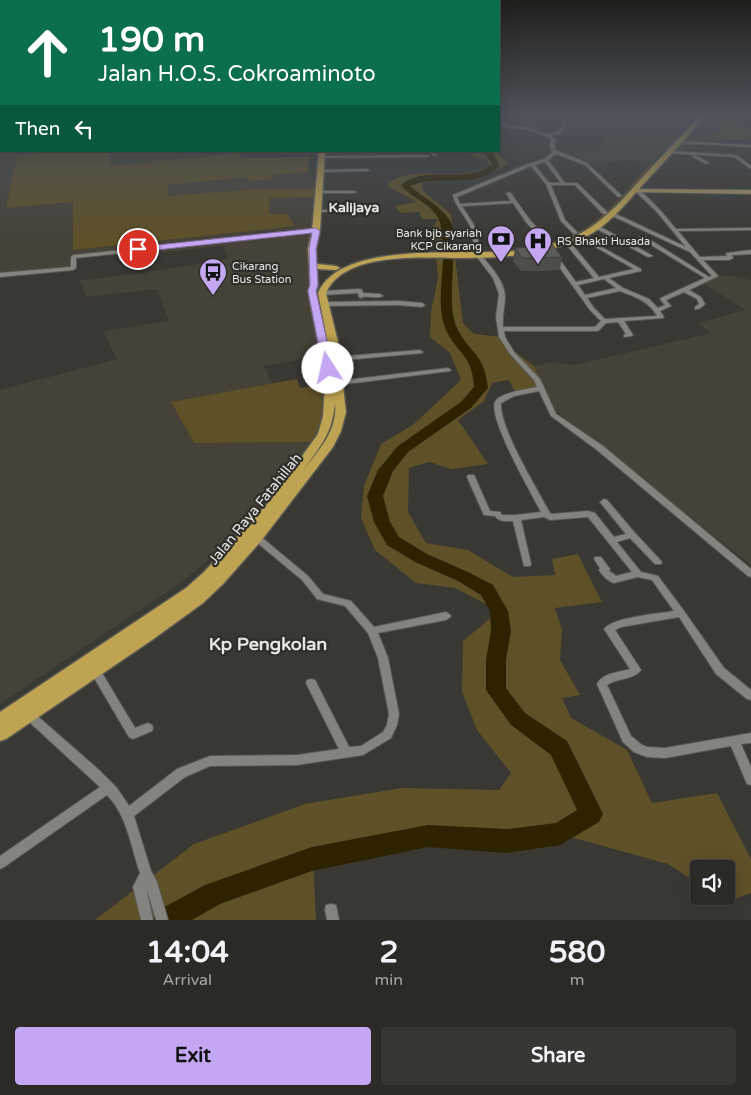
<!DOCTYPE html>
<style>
body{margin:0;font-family:"Varela Round",sans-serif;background:#373632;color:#f1f3f6;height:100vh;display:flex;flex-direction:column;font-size:19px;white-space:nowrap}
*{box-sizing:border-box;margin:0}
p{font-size:16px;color:#a6a7a7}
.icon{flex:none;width:28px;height:28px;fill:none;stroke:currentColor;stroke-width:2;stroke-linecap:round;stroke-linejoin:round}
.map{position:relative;height:920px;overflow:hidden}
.sheet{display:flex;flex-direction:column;background:#2b2a26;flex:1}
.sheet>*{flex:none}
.top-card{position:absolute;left:0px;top:0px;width:500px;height:152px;box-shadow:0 5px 20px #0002,0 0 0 1px #474643;background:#0b6e4f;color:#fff;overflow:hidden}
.controls{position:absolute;left:690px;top:860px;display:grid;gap:10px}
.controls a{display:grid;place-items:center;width:45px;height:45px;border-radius:5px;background:#2b2a26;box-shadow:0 5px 20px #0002,0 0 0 1px #474643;font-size:25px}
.pin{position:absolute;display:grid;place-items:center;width:42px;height:42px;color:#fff;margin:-21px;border:2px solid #fff;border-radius:50%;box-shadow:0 1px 5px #0007}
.me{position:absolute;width:55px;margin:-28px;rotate:350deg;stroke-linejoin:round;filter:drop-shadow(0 0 4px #0008)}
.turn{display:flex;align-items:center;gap:18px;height:105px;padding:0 15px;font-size:22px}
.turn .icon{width:65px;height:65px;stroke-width:2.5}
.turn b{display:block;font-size:35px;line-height:42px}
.then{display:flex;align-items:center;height:48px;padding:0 15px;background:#0003;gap:10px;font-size:19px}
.eta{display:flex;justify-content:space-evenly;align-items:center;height:85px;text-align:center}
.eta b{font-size:30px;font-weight:800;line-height:35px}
.button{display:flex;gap:10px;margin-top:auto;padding:10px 15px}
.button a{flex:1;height:58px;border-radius:5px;background:#c3a7f2;color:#111;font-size:20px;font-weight:800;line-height:58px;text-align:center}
.button a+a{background:#373632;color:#f1f3f6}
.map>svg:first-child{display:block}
.built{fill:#464238}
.green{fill:#5e5128}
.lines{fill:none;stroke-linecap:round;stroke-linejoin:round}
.river{fill:#2d2301;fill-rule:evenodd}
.minor-casing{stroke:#585753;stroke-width:2}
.major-casing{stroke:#585753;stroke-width:2}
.highway-casing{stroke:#585753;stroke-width:3}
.minor{fill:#85837e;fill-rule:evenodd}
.major{fill:#a79664;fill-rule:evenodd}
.highway{fill:#bea352;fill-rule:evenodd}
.wall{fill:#4f4d4a}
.building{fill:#5c5a56;stroke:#403f3c}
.route{fill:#c3a7f2;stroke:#7f6d9d}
.labels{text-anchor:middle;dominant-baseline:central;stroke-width:4.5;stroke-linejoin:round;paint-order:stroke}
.far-poi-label{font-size:11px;fill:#e7e6e3;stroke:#2f2e29;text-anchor:start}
.far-quarter-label{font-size:14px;font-weight:bold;fill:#e7e6e3;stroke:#2f2e29}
.street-label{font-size:14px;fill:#e7e6e3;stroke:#2f2e29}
.near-neighbourhood-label{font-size:18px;font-weight:bold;fill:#e7e6e3;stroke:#2f2e29}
</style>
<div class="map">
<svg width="751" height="920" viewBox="0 0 751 920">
<rect width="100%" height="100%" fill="#393833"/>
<g class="built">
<path d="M0,113L1,151H69L17,155L7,208L74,202L73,249L295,226L287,214H269L270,198L318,197L313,273L324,355L264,366L272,384L171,402L194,443L313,442L234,539L183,581L0,704V390L117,359L103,331L169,321L157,289L86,297L81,280L144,273L228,259L222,246L158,253L157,248L74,256L73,268L0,275Z"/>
<path d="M515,113H751V122L747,121L719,124L721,132H710L723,145L697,144L696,149H686L685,152L663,151L650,164L626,160L587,165L555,153H577L575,150L600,151L605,136H554L549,134L559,132L565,126L554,123L533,124Z"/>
<path d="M109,151H237L239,153L111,166Z"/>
<path d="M308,172L319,189H256L168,197V185L247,177L250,181L273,179V175Z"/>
<path d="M727,275L751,280V565L555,410L534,366L553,362L575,365L711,333L698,323L746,310L703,283L715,277Z"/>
</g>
<g class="green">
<path d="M734,122L751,130V139L718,140L709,132H721L718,124Z"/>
<path d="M69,151H109L111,166L239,153L242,158L310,157L308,172L274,175L273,179L250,181L247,177L168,185V196L256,189H319L318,197L270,198L269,214H287L295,226L73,250V202L6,208L17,155Z"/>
<path d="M468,151H494L508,163C475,188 456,175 422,183L423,191L451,214L455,252C497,251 549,251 586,228C612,211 631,184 652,162L658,163L604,222L567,242L516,253L455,256L463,323L474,334L503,337L514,351L534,366L544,387L515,392L509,380L492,383L484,401L458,420L488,464L452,469L429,462L409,468L408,512L426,543L468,550L513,577L555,575L552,559L578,554L602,602L555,608L562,629L560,660L580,695L562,698L571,718L627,750L652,803L717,793L751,859V893L726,902L717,896H726V869H699V884L668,864L560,834L505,841L428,836L313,859L316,920H95L194,844L305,804L402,788L499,790L511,773L477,730L462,692L463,641L499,611L455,588L416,583L375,550L361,518L364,486L381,444L414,424L461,380L450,353L430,337L431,312L438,278L436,256H455V252H436L433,227L438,219H422L419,212L401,213L395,206L417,202L389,187L388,182C394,180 400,176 407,175C435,170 463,180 490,166L486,159H476L471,156V153Z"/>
<path d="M297,379L300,388L324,384V413L313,442L194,443L171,402Z"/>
</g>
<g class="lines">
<g class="river">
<path d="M480,151L492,152L500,166C476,191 439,173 410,186C427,201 464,217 452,247H444C441,237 443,226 437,216C429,202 410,198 401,185C425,164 464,185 492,165L486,155Z"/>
<path d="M448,257L453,260C453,281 448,311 458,330C472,356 484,353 488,388L471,408L408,452L393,471L383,496L390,522L399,537L427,554L470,573L493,585L508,611L511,631L506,660V688L525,713L567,741L603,814L599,822L560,845L507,853L428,847L312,871L220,904L192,920H153L157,911L205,885L312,847L428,825L507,829L556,823L577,810L551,755L511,725L486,690V660L491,631L490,611L481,595L458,581L415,562L387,545L374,522L367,496L378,470L398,446L461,402L474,387C472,354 458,355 446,330C437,310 442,281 443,260Z"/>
</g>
<g class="minor-casing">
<g id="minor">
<path d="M499,121L510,126L528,127L545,134L558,132L564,124H566L560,134L549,135L555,139V150L587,163L622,196L618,197L585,165L556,154L548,160L565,183H577L607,212V214H603L575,185H551L565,220L578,233L574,234L561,221L546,184L531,166L457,197L460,204L511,201L506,193L510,192L530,220L550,243L546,244L526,222L513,203L462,206C473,225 480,228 478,251L473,252C472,244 475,236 471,228C466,216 455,207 453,195L528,164L545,159L553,152L551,151L550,146L551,139L550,138L527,129L509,128L499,123ZM545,162L561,183H549L535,165Z"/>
<path d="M677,141L751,145V147L678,143Z"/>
<path d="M363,151H400L364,153Z"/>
<path d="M429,151H433L437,155L434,156Z"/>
<path d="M668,151L736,155L751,166V168H749L735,157L667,153Z"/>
<path d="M427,155L429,156L428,157L322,158L320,157L322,156Z"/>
<path d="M694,155L708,162L709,163L706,164L693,157L692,156Z"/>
<path d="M367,169L369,170L368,171L321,172L319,171L321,170Z"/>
<path d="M636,190H640L660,210L676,229L751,228V230L678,231L700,257L728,256L726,254L727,253L751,250V254L732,255L733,258L729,260H703L718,276L689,290L701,297L705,304C702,307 699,310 695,309V307L699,304L697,299L684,292L666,300L671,306L660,311L664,317L663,318L624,321L633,335L632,336L624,337V335L626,334L618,322L606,323L599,330L597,331H504L505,337L514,352L540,379L556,414L603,446L751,569V577L748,576L597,450L551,416L539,391L514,396L501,403C499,427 537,489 550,513L552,514L588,511L595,513L614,537L626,534L600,502L604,499L607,500L635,533L662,562L661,564H655L630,538L617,542L641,572L658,576L684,611L724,668L751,690V700L747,699L716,674L679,617L621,627L615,630L641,670C634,680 617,678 607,685L631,736L642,745L647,747L665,748L751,733V743L741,744L751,767V785L747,784L731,746L665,758L647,757L634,752L623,742L597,684C604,672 618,673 630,669L604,629C613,617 658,614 674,611L652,580L638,577L614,583C609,582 602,575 599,570L600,568L594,559L595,557H601L610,569L609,571L614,574L616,576L632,572L588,517L550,520L544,517L521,520L531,564L530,566H524L513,521C506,521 499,522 495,516L484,515L467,477L468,475H474L490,511L500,512L502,515H516L541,512C532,494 488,419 495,402C498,393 528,389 537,387L534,380L510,354L499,337L496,317L499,294L493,278L477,257V255H481C490,266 504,280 505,296C505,307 502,315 503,327H595L601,321L590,310L552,257L557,256L576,282L594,278L565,243V242L567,241H569L599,277L634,269L578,237V235H580L641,269V271L609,278L623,288L649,299L658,308L665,305L660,299L661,298L705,278L640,238V236H644L709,277L712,276L690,252L610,215V213H614L686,247L657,212L636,192ZM604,279L616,288L585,295L578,285ZM620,291C635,297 649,301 657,316L605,319L594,308L587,298Z"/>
<path d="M319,191H354L356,192L354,193H317V191Z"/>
<path d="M363,209L365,210V211L317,212L315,211L317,210Z"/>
<path d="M595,226H599L653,256L648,257L595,228Z"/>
<path d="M316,230L318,231V232L76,258V268L73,270L0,277V273L71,267V257L74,255Z"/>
<path d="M360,289L362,290L363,293L380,294L383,296C376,300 367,294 361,298L359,297L358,293L322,295L319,293L322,291Z"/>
<path d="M398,301L422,303L425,305L422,307L398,305L324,306L321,304L324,302Z"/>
<path d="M420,350L423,352L422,353L335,361L332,359L335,357Z"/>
<path d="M448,368L451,370L450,371L338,385L335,383L338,381Z"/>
<path d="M257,535L260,536L308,576L323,594L351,601L374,627L446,612L449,614L451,616L449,618L446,620L378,633L388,658L399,714L397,725L391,738L363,755L297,765L210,766L185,777L134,816L151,871L157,882L168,920H156L146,887L153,920H141L133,887L140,873C131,847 127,815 107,795L4,867L0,869V856L100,787L26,719L25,716L26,713L30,712L34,713L99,770L111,782C118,788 123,797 129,806L177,769L210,756L297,755L339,749L306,683L307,680L311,679L315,680L349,747L361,746L383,732L387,725L389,714L378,658L368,633L345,606L317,599L302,580L254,540L253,538L254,536Z"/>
<path d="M95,667L99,668L135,728L148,723L152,725L153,728L152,731L133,739L129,737L90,671L91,668Z"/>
<path d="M331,904L336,905L339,920H327L325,910L326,905Z"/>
</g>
</g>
<g class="major-casing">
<g id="major">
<path d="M747,113H751V115Z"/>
<path d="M633,189L751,190V194L631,192V190Z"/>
</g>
</g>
<g class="highway-casing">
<path id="highway" d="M703,113H708C690,135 669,156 649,178C631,197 613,222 589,235C571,244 551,250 531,253C510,257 488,258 466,258C428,258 344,250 326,293L338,342L346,412L341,431L333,447L261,541L223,584L203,603L152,640L6,739L0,741V712L186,588L204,572L269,502L318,434L323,416L325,380L308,291L310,285L308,249L312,231L319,151H325L320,231L316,249L317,264L336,266L340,268L336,270L317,269L318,285L316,291L330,353L318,293C343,236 478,259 532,249C550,245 569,240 585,231C607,218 624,198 641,179C661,157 682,135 703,113ZM335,403C338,431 318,451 302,472C320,446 332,435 335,403Z"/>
</g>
<use href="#minor" class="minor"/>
<use href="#major" class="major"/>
<use href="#highway" class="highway"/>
</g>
<path class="wall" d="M515,248L562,257L560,270L541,271H521L513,261Z"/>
<path class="building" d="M552,244L562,257L543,258H522L515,248Z"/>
<linearGradient id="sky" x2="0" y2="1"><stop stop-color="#1f1f1c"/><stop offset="0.47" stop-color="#4e535b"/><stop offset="1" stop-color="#4e535b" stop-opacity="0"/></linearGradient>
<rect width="751" height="242" fill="url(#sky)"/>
<path class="route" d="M316,228L320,231L316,249L318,285L316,291L333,368L328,371L323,368L308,291L310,285L309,249L312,233L138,252L134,249L138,247Z"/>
<defs>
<g id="bank-pin" transform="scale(1.4375)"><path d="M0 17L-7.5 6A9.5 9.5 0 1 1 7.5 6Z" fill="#c3a7f2" stroke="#2f2e29"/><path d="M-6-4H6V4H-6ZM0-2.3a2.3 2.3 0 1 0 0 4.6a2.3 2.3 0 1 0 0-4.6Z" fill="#111"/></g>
<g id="hospital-pin" transform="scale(1.4375)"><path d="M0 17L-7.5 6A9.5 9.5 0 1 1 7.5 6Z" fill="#c3a7f2" stroke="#2f2e29"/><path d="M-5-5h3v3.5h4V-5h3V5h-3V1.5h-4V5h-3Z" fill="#111"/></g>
<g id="bus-pin" transform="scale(1.4375)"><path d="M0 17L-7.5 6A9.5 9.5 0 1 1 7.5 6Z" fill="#c3a7f2" stroke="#2f2e29"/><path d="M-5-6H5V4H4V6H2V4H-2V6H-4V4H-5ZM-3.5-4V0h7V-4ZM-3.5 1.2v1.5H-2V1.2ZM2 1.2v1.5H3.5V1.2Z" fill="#111"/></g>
</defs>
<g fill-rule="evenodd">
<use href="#bank-pin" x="501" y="239"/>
<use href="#hospital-pin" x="538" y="241"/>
<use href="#bus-pin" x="213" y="272"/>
</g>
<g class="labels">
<g class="far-poi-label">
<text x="482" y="233" text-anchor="end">Bank bjb syariah<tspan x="482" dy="13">KCP Cikarang</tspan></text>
<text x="557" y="241">RS Bhakti Husada</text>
<text x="232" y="266">Cikarang<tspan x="232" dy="13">Bus Station</tspan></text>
</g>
<g class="far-quarter-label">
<text x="354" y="207">Kalijaya</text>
</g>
<g class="street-label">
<text transform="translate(255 509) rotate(-51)">Jalan Raya Fatahillah</text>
</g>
<g class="near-neighbourhood-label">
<text x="268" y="644">Kp Pengkolan</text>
</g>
</g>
</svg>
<div class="controls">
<a><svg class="icon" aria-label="sound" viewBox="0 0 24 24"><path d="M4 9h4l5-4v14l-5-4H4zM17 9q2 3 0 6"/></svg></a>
</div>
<div class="pin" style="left:138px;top:249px;background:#d93025"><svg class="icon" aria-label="arrive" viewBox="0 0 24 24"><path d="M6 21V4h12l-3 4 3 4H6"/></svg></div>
<svg class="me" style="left:328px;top:368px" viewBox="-20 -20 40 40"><circle r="19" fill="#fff"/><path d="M0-13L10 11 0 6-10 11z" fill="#c3a7f2"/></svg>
<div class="top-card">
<div class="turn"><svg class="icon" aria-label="ahead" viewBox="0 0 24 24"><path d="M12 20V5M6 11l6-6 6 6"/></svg><div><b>190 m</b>Jalan H.O.S. Cokroaminoto</div></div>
<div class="then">Then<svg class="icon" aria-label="left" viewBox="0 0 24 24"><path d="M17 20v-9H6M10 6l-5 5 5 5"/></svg></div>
</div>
</div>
<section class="sheet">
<div class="eta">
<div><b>14:04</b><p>Arrival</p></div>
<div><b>2</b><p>min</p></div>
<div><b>580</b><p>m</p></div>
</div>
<div class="button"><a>Exit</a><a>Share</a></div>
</section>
